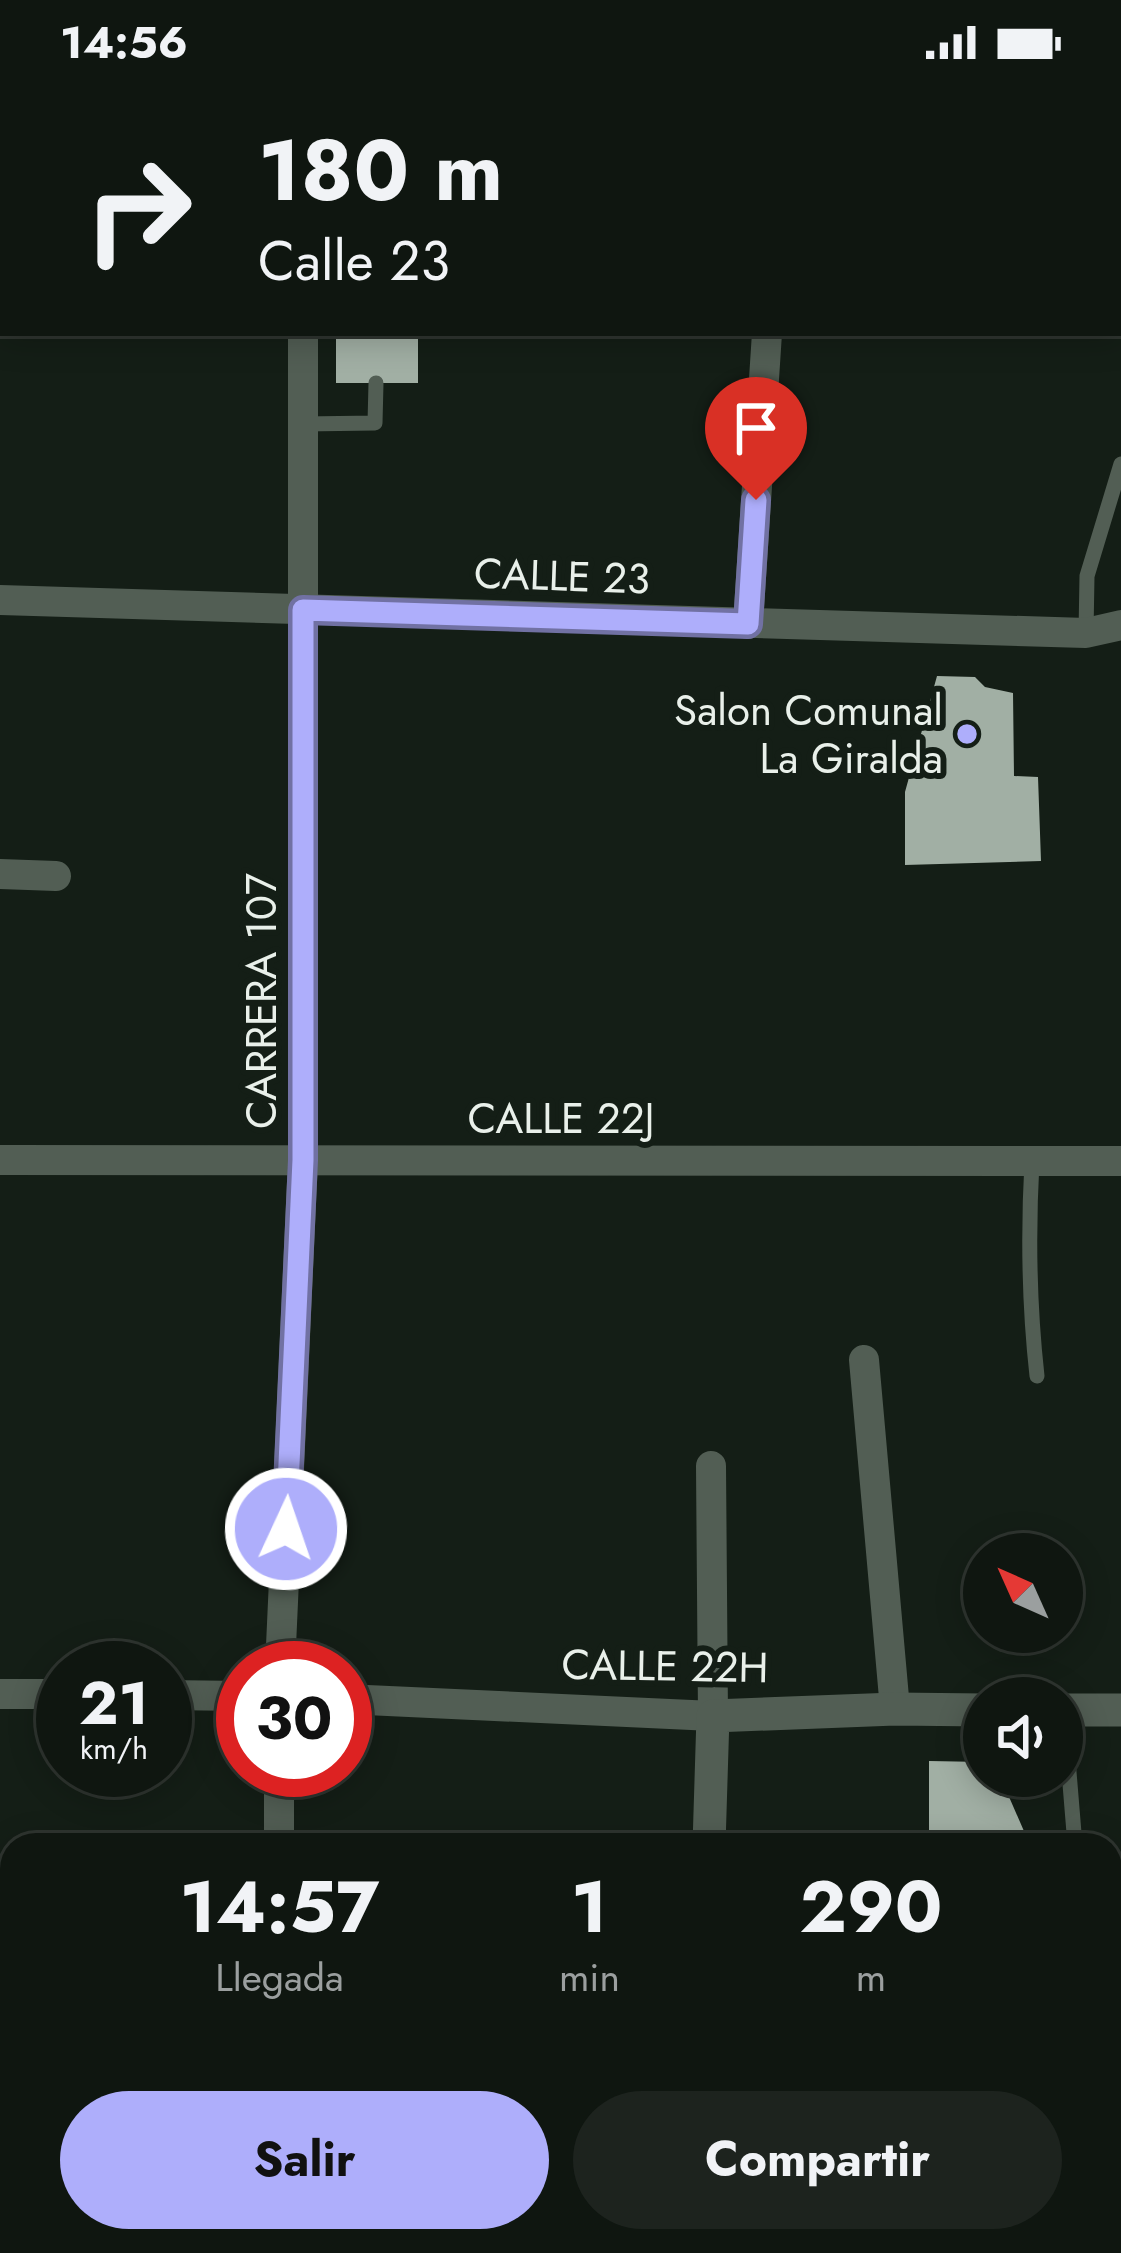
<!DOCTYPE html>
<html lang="es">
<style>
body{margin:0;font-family:Jost,sans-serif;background:#1d231e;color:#f1f3f6;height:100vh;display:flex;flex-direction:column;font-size:45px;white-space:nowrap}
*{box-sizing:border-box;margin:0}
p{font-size:39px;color:#9b9f9f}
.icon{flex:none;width:66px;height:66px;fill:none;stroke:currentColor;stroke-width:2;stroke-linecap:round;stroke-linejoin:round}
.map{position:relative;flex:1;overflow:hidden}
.drawer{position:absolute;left:0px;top:1749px;width:1122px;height:420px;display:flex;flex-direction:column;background:#0f1610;border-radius:36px 36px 0 0;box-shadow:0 6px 30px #0003,0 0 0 3px #2f3530}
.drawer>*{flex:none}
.hud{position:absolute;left:0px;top:0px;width:1122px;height:252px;box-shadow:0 6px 30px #0003,0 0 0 3px #2f3530;background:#0f1610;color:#f1f3f6;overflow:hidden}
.needle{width:78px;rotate:315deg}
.tools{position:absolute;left:963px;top:1449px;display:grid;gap:24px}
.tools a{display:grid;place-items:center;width:120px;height:120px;border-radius:50%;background:#0f1610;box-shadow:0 6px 30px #0003,0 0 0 3px #2f3530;font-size:60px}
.speed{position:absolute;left:36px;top:1557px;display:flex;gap:24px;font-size:60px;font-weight:700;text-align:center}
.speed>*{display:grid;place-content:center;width:156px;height:156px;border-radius:50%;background:#0f1610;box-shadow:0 6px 30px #0003,0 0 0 3px #2f3530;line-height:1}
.speed small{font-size:30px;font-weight:400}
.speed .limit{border:18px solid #d22;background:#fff;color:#111}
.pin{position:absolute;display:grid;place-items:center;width:102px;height:102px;color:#fff;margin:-123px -51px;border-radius:50% 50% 50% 0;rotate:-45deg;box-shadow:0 0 12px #0007}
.pin .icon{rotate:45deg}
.me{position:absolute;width:132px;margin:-66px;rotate:3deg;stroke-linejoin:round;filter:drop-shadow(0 0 9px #0008)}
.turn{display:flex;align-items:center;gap:42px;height:252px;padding:0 60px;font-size:54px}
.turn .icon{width:156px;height:156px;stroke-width:2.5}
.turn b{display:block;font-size:84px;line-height:102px}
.eta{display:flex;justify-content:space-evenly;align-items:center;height:204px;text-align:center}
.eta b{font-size:72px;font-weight:700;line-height:84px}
.primary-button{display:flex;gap:24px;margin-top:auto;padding:24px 60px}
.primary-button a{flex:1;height:138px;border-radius:72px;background:#aeaefb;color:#111;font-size:48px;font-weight:700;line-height:138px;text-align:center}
.primary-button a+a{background:#1d231e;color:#f1f3f6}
.status{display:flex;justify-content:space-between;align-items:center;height:84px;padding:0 60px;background:#0f1610;direction:ltr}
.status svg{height:33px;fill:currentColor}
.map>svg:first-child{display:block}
.building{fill:#a1afa4}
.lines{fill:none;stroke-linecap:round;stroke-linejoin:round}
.service{stroke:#525e54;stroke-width:15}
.minor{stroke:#525e54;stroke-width:30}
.tertiary{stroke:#525e54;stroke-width:33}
.route-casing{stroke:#7171a3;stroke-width:30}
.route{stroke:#aeaefb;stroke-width:21}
.poi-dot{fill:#aeaefb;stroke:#141e16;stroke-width:4.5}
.labels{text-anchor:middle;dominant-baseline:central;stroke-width:12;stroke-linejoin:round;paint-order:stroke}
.street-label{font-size:42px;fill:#e9f0ea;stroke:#141e16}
.poi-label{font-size:42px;fill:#e9f0ea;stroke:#141e16;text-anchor:end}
</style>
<div class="status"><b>14:56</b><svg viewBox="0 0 49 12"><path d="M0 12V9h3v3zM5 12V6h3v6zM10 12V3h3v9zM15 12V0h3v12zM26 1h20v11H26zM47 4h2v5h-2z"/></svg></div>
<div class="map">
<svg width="1121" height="2169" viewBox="0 0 1121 2169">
<rect width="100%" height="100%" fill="#141e16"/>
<g class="building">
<rect x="336" y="249" width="82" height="50"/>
<path d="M937,592L975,593L985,603L1013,609L1014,692L1038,693L1041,777L905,781V708Z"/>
<path d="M929,1677L984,1678V1692H1000L1030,1761H929Z"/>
</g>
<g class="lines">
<g class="service">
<path d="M303,340L375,339L376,299"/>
<path d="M1086,549L1087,492L1121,380"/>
<path d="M1032,1077C1028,1149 1029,1220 1037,1292"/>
<path d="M1064,1627L1075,1761"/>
</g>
<g class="minor">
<path d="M304,3V0"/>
<path d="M778,3V0"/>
<path d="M0,64H3"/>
<path d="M1119,76H1121"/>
<path d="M0,516L1086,549L1121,541"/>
<path d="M748,540L767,249"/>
<path d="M0,790L56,792"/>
<path d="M0,1076L1121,1077"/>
<path d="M864,1276L895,1625"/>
<path d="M280,1584L303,1076V249"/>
<path d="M0,1610H63"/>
<path d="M165,1611L243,1612"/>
<path d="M345,1615L713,1632L711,1382"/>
<path d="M279,1686V1761"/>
<path d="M0,2077H12"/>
<path d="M1110,2106L1121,2107"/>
<path d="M279,2169V2157"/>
</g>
<g class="tertiary">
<path d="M1062,1626H1121"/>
<path d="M709,1761L713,1632L895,1625L984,1626"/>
<path d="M692,2169L693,2157"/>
</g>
</g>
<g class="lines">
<g class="route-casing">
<path id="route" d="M286,1445L303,1076V526L748,540L756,416"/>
</g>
<use href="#route" class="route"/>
</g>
<circle class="poi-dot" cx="967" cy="650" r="12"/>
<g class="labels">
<g class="street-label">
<text transform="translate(562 492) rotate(2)">CALLE 23</text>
<text transform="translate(261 917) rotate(-90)">CARRERA 107</text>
<text x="561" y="1034">CALLE 22J</text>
<text transform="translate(665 1582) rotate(1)">CALLE 22H</text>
</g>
<g class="poi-label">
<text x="943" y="626">Salon Comunal<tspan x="943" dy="48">La Giralda</tspan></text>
</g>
</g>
</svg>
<div class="tools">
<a><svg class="needle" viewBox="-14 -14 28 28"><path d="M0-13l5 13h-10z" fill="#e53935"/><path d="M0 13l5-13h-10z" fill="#9b9f9f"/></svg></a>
<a><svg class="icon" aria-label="sound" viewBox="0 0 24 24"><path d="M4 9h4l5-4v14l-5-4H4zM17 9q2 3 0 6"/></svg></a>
</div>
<div class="speed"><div>21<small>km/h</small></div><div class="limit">30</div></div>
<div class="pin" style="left:756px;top:416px;background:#d93025"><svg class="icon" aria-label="arrive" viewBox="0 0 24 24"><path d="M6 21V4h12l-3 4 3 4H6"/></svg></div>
<svg class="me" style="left:286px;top:1445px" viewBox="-20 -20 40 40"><circle r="17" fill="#aeaefb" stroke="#fff" stroke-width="3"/><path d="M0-11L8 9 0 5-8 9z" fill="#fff"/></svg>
<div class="hud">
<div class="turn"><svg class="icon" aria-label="right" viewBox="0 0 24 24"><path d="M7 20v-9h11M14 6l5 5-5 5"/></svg><div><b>180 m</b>Calle 23</div></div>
</div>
<section class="drawer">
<div class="eta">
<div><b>14:57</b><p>Llegada</p></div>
<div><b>1</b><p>min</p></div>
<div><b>290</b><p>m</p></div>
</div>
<div class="primary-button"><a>Salir</a><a>Compartir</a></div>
</section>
</div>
